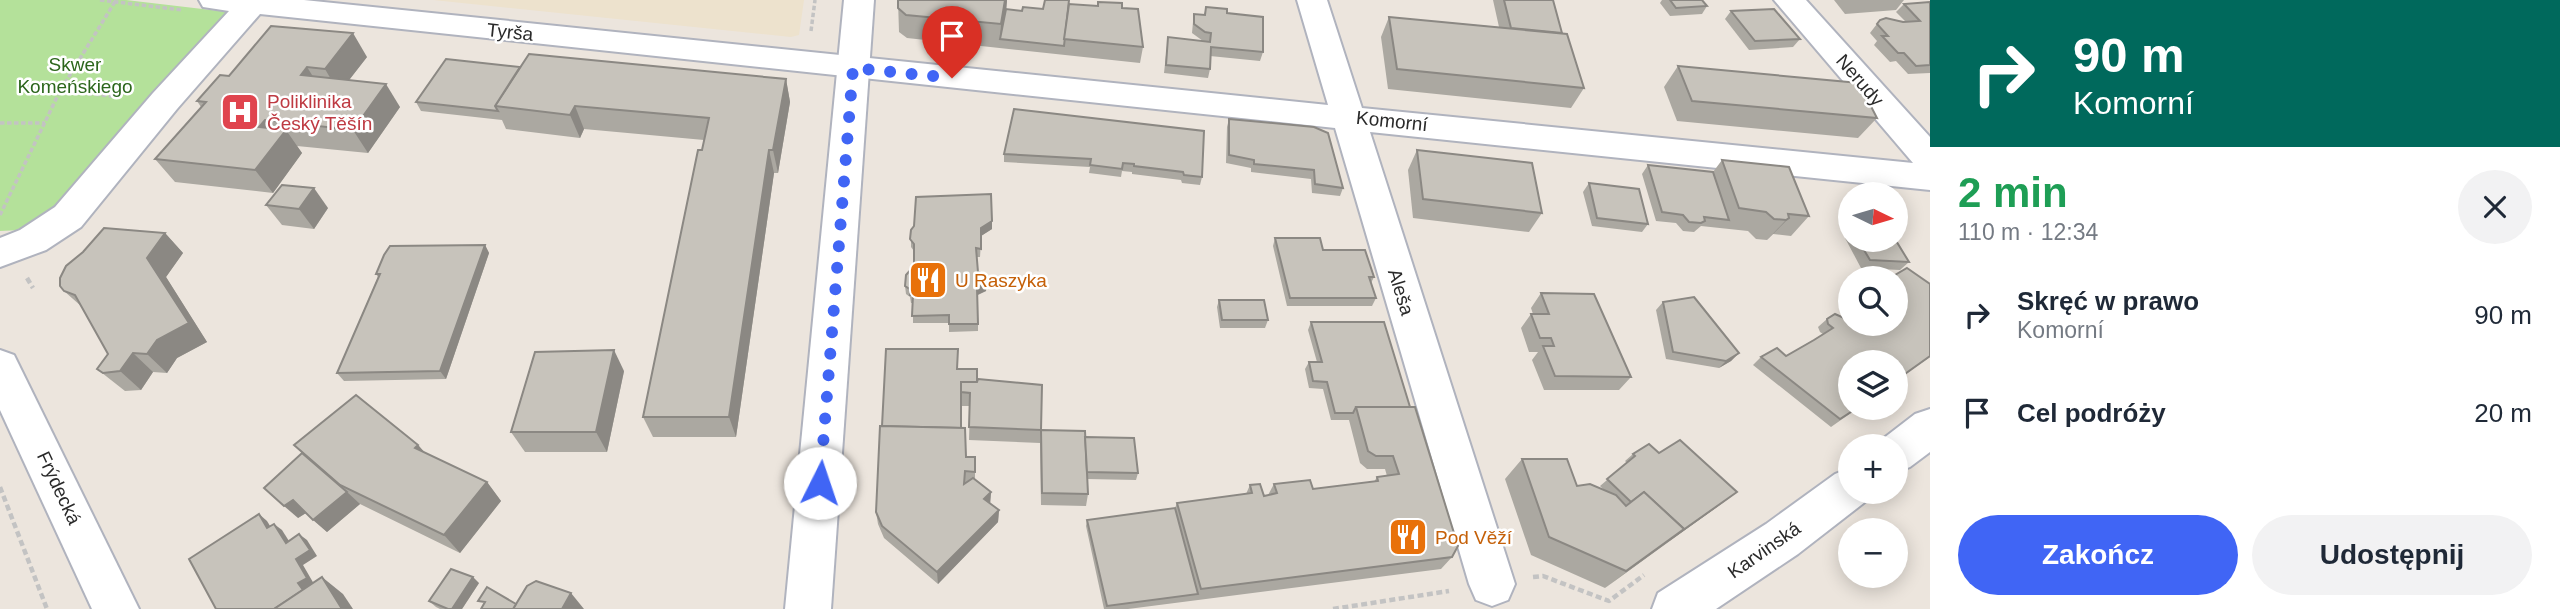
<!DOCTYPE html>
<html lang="pl">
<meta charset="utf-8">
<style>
body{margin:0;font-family:Arial,sans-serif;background:#f2f2f3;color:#1f2937;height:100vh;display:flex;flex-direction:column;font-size:26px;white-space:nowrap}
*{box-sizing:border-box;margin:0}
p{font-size:23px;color:#747a83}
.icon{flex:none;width:38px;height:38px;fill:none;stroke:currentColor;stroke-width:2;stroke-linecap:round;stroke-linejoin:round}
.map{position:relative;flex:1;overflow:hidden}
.drawer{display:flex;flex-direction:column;background:#fff;width:630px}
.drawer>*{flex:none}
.top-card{background:#00695c;color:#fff;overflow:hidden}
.needle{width:46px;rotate:95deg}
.controls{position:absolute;left:1838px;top:182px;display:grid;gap:14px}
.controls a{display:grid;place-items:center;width:70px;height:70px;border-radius:50%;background:#fff;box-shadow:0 4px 18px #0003;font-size:35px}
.pin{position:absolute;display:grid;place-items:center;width:60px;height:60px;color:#fff;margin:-72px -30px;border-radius:50% 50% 50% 0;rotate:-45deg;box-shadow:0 0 7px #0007}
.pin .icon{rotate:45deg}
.me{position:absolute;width:77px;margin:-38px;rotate:4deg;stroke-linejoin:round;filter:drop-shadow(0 0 5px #0008)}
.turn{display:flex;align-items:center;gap:24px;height:147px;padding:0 28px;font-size:32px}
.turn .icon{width:91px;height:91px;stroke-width:2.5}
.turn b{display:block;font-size:49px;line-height:60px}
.round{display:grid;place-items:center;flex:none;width:74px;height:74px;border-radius:37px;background:#f2f2f3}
.overview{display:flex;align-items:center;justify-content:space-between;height:119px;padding:0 28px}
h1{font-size:42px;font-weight:700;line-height:52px;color:#1e9e55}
.button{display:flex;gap:14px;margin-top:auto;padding:14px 28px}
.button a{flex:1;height:80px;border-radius:42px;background:#4065f5;color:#fff;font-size:28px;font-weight:700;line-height:80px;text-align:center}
.button a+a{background:#f2f2f3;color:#1f2937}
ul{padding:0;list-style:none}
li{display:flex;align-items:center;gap:21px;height:98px;padding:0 28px}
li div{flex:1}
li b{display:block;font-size:26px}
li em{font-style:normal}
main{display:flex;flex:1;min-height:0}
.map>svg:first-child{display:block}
.education{fill:#ede2cd}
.green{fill:#b4e19a}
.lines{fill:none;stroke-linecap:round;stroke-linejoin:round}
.minor-casing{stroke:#b0b3be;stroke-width:4}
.tertiary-casing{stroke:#b0b3be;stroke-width:4}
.secondary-casing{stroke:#b0b3be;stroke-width:4}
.path-far1{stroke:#c3c3c3;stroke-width:3.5;stroke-dasharray:4.5 2.5;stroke-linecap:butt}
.path{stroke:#c3c3c3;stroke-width:4.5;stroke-dasharray:6 3.5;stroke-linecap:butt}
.minor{fill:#fff;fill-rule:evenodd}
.tertiary{fill:#fff;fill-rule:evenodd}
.secondary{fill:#fff;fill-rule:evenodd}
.wall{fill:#aba8a1}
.shaded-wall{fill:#8b8883}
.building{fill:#c7c3bb;stroke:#8b8883;stroke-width:2}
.route{stroke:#4065f5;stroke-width:12;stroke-dasharray:0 21.6}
.labels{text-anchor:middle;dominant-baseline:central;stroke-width:5;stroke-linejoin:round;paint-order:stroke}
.street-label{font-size:19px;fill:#2a2a2a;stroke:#fff}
.park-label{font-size:19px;fill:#2c661c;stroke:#fff}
.health-label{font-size:19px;fill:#be3a42;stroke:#fff;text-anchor:start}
.food-label{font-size:19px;fill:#c56008;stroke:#fff;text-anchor:start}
</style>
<main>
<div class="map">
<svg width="1930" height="609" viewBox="0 0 1930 609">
<rect width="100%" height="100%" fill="#ece5dd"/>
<path class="education" d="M433,0H804L799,35L791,37Z"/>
<path class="green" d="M0,0H126L228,12L56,214L22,230L0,231Z"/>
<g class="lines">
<g class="minor-casing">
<path id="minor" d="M199,0H304L1328,105L1297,0H1327L1362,108L1913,163L1774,0H1806L1930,137V190L1370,132L1515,584L1508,600L1492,606L1476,600L1469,584L1335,128L260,14L177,109L81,227L46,250L0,267V238L20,230L55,207L153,93L229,11L203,7Z"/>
</g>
<g class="tertiary-casing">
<path id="tertiary" d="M844,0H874L831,609H785Z"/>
</g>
<g class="secondary-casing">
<g id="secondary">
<path d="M0,350L14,355L139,609H92L0,410Z"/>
<path d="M1930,409V452L1910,467L1895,473V446H1877L1880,441L1915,414Z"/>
<path d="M1850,468V492H1870L1865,502L1798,554L1716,609H1652L1658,593L1766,524L1835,474Z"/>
</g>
</g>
<g class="path-far1">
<path d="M100,0L182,10"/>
<path d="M811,31L815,0"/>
<path d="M60,91L122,97"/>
<path d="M0,123H45"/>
<path d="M0,215L60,91L116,0"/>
</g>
<g class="path">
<path d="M27,278L33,288"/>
<path d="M0,487L47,609"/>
<path d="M1533,577L1543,576L1609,601L1644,575"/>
<path d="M1333,609L1449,591"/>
</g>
<use href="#minor" class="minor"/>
<use href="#tertiary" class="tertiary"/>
<use href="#secondary" class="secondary"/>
</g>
<g class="wall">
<path d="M898,0H1007L1006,9L1067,20L1122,8L1143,47L1140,63L907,38L899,32Z"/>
<path d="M1493,0H1553L1562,33L1584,88L1571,108L1388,89L1381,37L1389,17L1499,27Z"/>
<path d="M1662,0H1702L1707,6L1702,14L1670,16L1660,3Z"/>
<path d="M1834,0H1904L1896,10L1845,14Z"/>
<path d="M1930,2V73L1908,74L1896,61L1890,62L1874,45L1877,41L1870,33L1880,20L1905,21L1896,12L1904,4Z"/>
<path d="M1206,7L1227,13L1263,52L1260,61L1210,56V69L1208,78L1164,73L1168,37L1203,41L1192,33L1193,22L1194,14L1204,15Z"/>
<path d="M1731,11L1800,39L1793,47L1749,50L1725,19Z"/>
<path d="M367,57L349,80L400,107L368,153L297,146L302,153L273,193L175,182L155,159L201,107L197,101L229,76Z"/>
<path d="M1678,66L1877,118L1858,138L1677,121L1664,87Z"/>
<path d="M520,67L786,79L790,102L778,173H774L736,437H653L643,417L704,140L584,129L580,138L506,129L502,120L421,111L416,102Z"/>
<path d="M1014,109L1202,177L1200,185L1182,183L1181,180L1132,174V172L1122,171L1121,177L1089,173L1090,167L1004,162V154Z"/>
<path d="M1229,119L1343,188L1340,196L1312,193L1311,179L1251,172V168L1226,163L1227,127Z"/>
<path d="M1417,150L1542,213L1529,232L1413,218L1408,170Z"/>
<path d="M1722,160L1809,216L1791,236L1773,234L1767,240L1756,239L1748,231L1701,226L1694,232L1683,231L1676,223L1656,221L1642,174L1648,165L1713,172Z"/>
<path d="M1589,183L1648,224L1642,232L1592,226L1583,192Z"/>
<path d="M266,205L328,208L314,229L282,225Z"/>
<path d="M992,229L981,236L980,257H976L978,272L987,283L986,291L978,295V331L949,332V323H913V303H911L910,297L906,294L905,286L914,266V251L911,247V230Z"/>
<path d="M165,233L183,253L166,277L207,342L177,358L167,373L153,372L141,390L125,391L97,369L108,354L81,306L64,291Z"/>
<path d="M1850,233V240H1895L1909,262L1900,270L1861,268L1845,238Z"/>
<path d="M1275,238L1323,250L1374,277L1371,283L1376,298L1372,306H1287L1273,246Z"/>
<path d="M485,245L489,253L446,379L344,381L337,373L378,277L376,274Z"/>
<path d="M1541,293L1631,377L1619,390H1544L1532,360L1538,352H1529L1521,328L1531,314H1533L1531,308Z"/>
<path d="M1219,300L1268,320L1265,328H1220L1217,307Z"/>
<path d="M1663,302L1739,353L1731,361L1719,368L1666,359L1656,310Z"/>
<path d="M1827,319L1930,357L1895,381V362L1850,408H1858L1831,427L1753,365L1761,357L1786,356L1823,334L1820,332L1818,327Z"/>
<path d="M1311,322H1384L1452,557L1441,569L1128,609H1104L1086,526L1087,520L1175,508L1177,503L1246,494L1250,485L1264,496L1268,495L1274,484L1313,489L1374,482L1377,477L1387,476L1385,469H1367L1360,463L1349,420H1331L1323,389L1309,388L1305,369L1309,362H1317L1308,330Z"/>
<path d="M958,369L977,382L1041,430L1040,443L969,440L970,406H962L961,396V428L966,457H975V480L991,492L990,504L999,510L998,522L938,584L884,538L878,524L876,512Z"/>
<path d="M624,371L607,452H525L511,432Z"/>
<path d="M1041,430L1085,437L1138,473L1136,480L1087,479L1088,494L1086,506L1041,505L1040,443Z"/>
<path d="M294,445H418L425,453L487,482L501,501L460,553L360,504L327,532L306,513L298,518L302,453Z"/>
<path d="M1659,453L1728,499L1605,588L1531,555L1505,479L1522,459L1577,486L1604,490L1600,486L1627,463L1625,461L1633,454Z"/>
<path d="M479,583L462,609H440L436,607L429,601Z"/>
</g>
<g class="shaded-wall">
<path d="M1005,0H1007L1006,14L1000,39L1001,24Z"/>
<path d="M353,33L367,57L339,93L325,69Z"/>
<path d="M307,67L322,91L301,75Z"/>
<path d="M786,79L790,102L778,173L773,150Z"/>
<path d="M386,84L400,107L368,153L353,130Z"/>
<path d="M575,106L584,129L580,138L570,115Z"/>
<path d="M265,120L279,140L286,130L302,153L273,193L255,170L259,127Z"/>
<path d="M769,150L774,173L736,437L729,417Z"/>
<path d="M314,188L328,208L314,229L299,209Z"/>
<path d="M1789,218L1767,240L1786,220Z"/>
<path d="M992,221V229L981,236L980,257L981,228Z"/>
<path d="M165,233L183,253L166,277L207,342L177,358L167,373L147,354V258Z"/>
<path d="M485,245L489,253L446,379L440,371Z"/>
<path d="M987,283L986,291L977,295V288Z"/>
<path d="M614,350L624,371L607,452L596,432Z"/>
<path d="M133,353L153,372L141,390L120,371Z"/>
<path d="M1739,353L1731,361L1719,368L1726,361Z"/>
<path d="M418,445L435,464L415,448Z"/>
<path d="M487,482L501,501L460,553L444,535Z"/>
<path d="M347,492L360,504L327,532L313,520Z"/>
<path d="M991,492L990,505L984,499Z"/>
<path d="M1728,499L1661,547L1605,588L1684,529Z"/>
<path d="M293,500L306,513L298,518L284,506Z"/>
<path d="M999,510L998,522L938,584L937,572Z"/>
<path d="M259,514L267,521L275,534L267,528Z"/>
<path d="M274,524L282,530L294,549L286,543Z"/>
<path d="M299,534L307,540L317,556L303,565L314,584L305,609L298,583L296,559Z"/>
<path d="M322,577L343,594L353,609H342Z"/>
<path d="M473,577L479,583L462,609H452Z"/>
<path d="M571,593L584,609H562Z"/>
</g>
<g class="building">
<path d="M898,0H1005L1001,24L906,15L898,8Z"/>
<path d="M1045,0H1069L1064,46L1000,39L1006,9L1022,11L1023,7L1043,9Z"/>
<path d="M1504,0H1553L1562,33L1511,28Z"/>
<path d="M1670,0H1702L1707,6L1676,8Z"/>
<path d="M1098,2L1122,3V8L1138,9L1143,47L1064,39L1069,4L1098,6Z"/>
<path d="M1930,2V65L1916,66L1904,53H1898L1882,36H1888L1877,24L1880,20L1886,18L1903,22L1920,21L1904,4Z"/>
<path d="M1206,7L1227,9V13L1263,17V52L1211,47L1210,69L1166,65L1168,37L1210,42L1211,33L1205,32L1194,24V14L1205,15Z"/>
<path d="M1774,9L1800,39L1755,41L1731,11Z"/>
<path d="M1389,17L1567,34L1584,88L1397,69Z"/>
<path d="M271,26L353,33L325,69L307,67L301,75L386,84L353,130L265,120L259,127L286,130L255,170L155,159L206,102L197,101L220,75L229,76Z"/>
<path d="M529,54L786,79L773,150H769L729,417H643L698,150H702L709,118L575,106L570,115L495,106Z"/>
<path d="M446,59L520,67L495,106L498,111L416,102Z"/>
<path d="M1678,66L1859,83L1877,118L1692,101Z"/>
<path d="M1014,109L1204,131L1202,177L1184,175L1183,172L1134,166V164L1123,163L1122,169L1090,165L1091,159L1004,154Z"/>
<path d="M1229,119L1314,127L1328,133L1343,188L1315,184L1314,170L1254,164V160L1229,155Z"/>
<path d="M1417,150L1532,163L1542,213L1423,199Z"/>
<path d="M1722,160L1789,167L1809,216L1788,214L1789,218L1786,220L1774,219L1766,212L1739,208Z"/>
<path d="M1648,165L1713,172L1729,220L1704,217L1705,221L1701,223L1689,222L1683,215L1662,212Z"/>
<path d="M1589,183L1639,189L1648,224L1597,218Z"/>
<path d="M282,185L314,188L299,209L266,205Z"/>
<path d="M991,194L992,221L981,228V249L976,248L978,272L984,274L987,283L977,288L978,324H949V315L912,316L913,295H910L911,290L905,286L906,275L914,266V244L910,239L911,230L914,226L916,197Z"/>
<path d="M104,228L165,233L147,258L189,323L157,340L147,354L133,353L120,371L103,373L97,369L108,354L75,295L64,291L60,286V278L66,266L83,252Z"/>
<path d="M1275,238H1320L1323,250H1365L1374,277H1369L1376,298H1290Z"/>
<path d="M1895,239L1909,262L1870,260L1858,240H1895Z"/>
<path d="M485,245L440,371L337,373L380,274H376L384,255L390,246Z"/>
<path d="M1907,268L1930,284V356L1895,381V362H1850V408H1857L1840,419L1761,357L1777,348L1786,356L1814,340L1833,328L1828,324L1827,319L1835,314L1846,319L1850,317V324H1895V278H1890Z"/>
<path d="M1541,293L1594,294L1631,377L1555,376L1543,346H1554L1551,338H1540L1531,314H1549Z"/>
<path d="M1694,297L1739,353L1726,361L1673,352L1663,302Z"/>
<path d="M1219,300H1264L1268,320H1222Z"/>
<path d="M1311,322H1384L1410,407H1356L1353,413H1335L1327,382L1313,381L1309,362H1322Z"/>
<path d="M886,349H958L957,369H977V382H961V428L882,426Z"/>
<path d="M614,350L596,432H511L535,352Z"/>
<path d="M978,379L1042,385L1041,430L969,427L970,393L961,392V382H977Z"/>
<path d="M356,395L418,445L415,448L487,482L444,535L340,485L294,445Z"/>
<path d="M1356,407H1415L1458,546L1452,557L1201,589L1177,503L1252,493L1250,485L1260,484L1264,496L1277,493L1274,484L1310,480L1313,489L1378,481L1377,477L1399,474L1393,456H1376L1368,451Z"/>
<path d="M880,426L965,428L966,457H975V472L965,471L964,484L973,478L991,492L984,499L999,510L937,572L882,526L876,512Z"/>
<path d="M1041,430L1085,431L1088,494L1042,493Z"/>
<path d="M1085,437L1134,438L1138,473L1087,472Z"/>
<path d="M1680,440L1737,492L1669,540L1684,529L1644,492L1631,502L1607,479L1635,456L1633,454L1649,444L1659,453Z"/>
<path d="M302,453L347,492L313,520L293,500L284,506L264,488Z"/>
<path d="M1522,459H1567L1577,486L1590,484L1616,495L1626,506L1644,492L1684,529L1626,571L1549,537Z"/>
<path d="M1175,508L1198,594L1107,606L1087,520Z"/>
<path d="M259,514L267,528L274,524L286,543L299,534L310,550L296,559L307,578L298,583L303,590L274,609H216L189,559Z"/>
<path d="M451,569L473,577L452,609H448L429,601Z"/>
<path d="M322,577L342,609H274Z"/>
<path d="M536,581L571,593L562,609H513L527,586Z"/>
<path d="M487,587L516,604L513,609H481L485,602L478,601Z"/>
</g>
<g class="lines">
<path class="route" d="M820,483L853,68L952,78"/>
</g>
<defs>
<g id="hospital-square" transform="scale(2.0125)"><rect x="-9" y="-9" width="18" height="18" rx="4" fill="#e0444e" stroke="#fff"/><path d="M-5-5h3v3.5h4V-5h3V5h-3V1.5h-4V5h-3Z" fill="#fff"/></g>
<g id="restaurant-square" transform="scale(2.0125)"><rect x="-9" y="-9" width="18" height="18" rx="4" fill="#e8710a" stroke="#fff"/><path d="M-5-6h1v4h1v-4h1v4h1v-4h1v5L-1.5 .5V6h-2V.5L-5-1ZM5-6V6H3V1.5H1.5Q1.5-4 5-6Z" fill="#fff"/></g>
</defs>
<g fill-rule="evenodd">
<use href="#hospital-square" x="240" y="112"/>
<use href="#restaurant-square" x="928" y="280"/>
<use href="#restaurant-square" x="1408" y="537"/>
</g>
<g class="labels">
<g class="street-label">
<text transform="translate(510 32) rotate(6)">Tyrša</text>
<text transform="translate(1860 80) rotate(49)">Nerudy</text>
<text transform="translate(1392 121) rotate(6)">Komorní</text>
<text transform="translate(1401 292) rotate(73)">Aleša</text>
<text transform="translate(59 488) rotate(65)">Frýdecká</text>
<text transform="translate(1764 550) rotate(-35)">Karvinská</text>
</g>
<g class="park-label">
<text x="75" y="64">Skwer<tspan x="75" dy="22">Komeńskiego</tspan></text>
</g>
<g class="health-label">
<text x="267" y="101">Poliklinika<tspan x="267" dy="22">Český Těšín</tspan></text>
</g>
<g class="food-label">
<text x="955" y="280">U Raszyka</text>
<text x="1435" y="537">Pod Věží</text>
</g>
</g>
</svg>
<div class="controls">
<a><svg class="needle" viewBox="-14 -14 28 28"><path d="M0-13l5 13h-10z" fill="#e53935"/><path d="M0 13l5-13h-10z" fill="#747a83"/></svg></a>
<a><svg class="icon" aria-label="search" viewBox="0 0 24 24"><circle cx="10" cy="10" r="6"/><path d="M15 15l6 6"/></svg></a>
<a><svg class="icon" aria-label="layers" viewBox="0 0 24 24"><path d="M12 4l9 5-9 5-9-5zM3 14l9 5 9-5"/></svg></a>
<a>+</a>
<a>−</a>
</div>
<div class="pin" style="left:952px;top:78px;background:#d93025"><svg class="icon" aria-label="arrive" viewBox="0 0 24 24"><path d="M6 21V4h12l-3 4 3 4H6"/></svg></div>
<svg class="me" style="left:820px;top:483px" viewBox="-20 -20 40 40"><circle r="19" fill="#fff"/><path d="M0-13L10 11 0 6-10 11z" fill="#4065f5"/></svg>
</div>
<section class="drawer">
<div class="top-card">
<div class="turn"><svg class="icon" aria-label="right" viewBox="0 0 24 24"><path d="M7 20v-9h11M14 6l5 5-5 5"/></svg><div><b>90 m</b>Komorní</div></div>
</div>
<div class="overview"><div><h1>2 min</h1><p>110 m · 12:34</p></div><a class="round"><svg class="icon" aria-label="close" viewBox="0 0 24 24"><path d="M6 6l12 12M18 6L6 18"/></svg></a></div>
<ul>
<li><svg class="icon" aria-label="right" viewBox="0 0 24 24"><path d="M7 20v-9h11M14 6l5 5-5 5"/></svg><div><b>Skręć w prawo</b><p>Komorní</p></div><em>90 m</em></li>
<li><svg class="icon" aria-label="arrive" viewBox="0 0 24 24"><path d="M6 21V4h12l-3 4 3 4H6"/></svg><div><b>Cel podróży</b></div><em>20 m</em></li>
</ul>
<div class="button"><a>Zakończ</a><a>Udostępnij</a></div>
</section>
</main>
